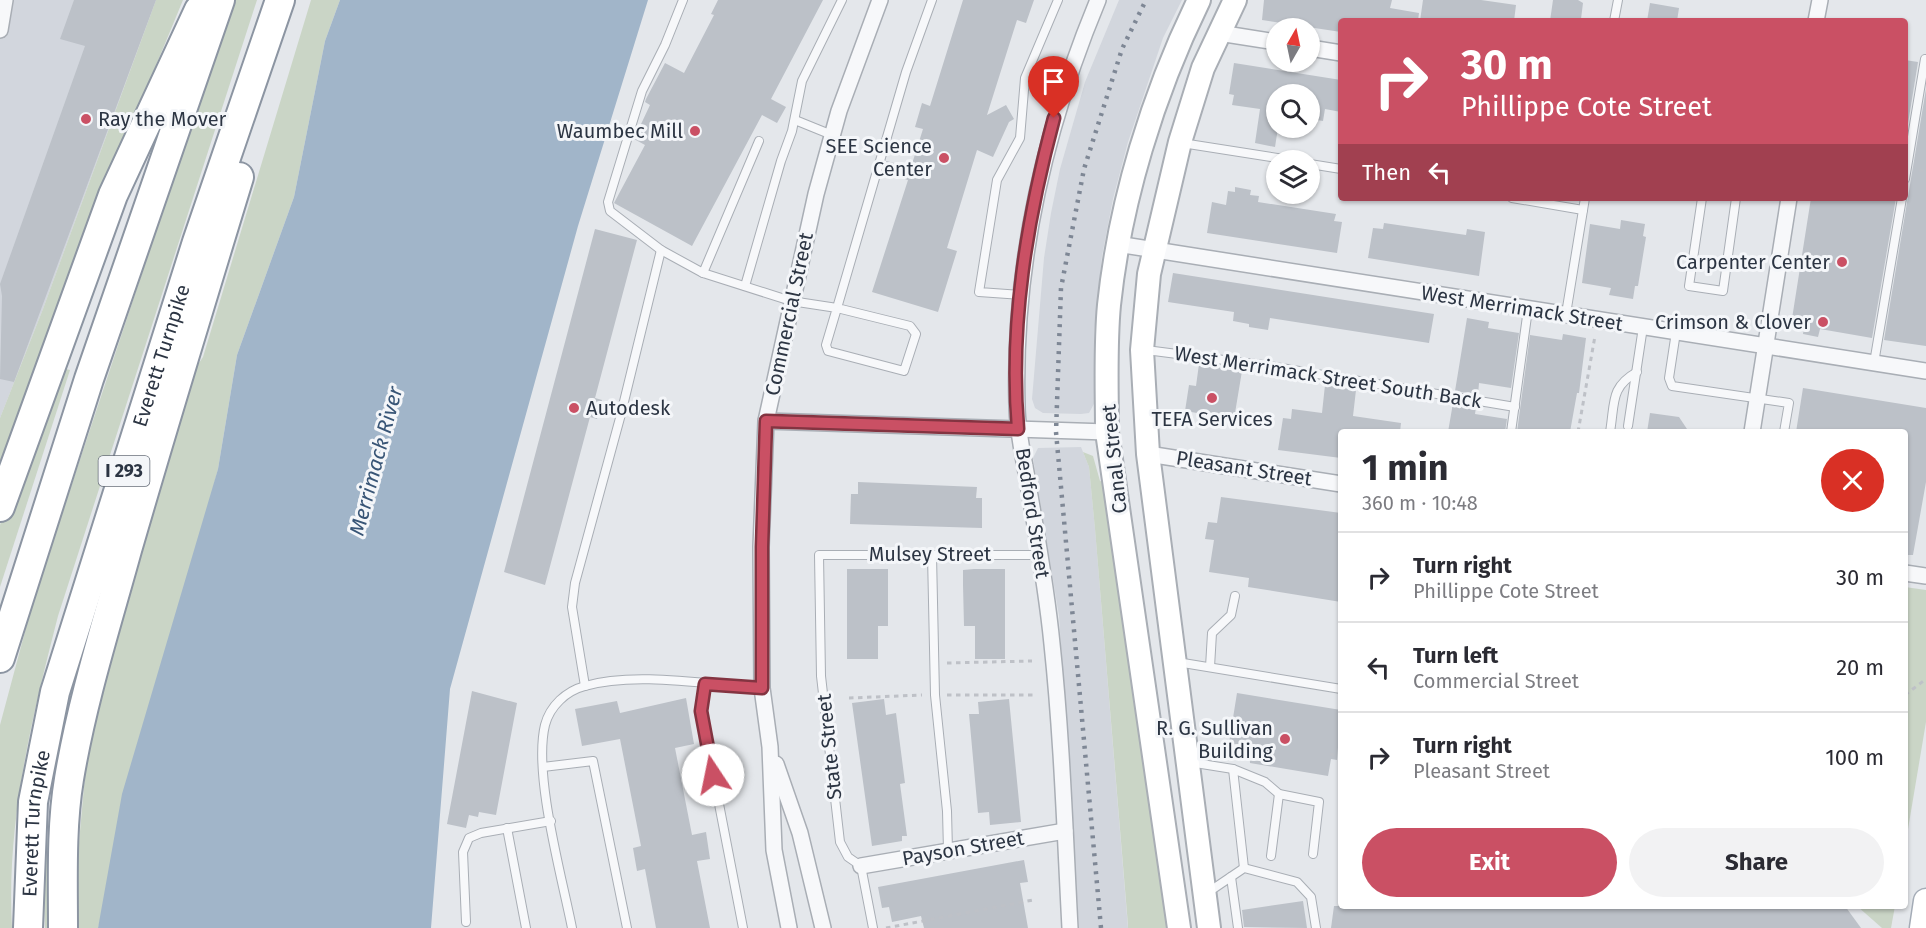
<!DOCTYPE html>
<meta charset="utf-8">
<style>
body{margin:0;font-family:"Fira Sans",sans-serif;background:#f2f2f3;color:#2b2b33;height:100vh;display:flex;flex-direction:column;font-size:22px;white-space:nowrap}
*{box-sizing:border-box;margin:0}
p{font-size:20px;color:#7c7c81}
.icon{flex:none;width:33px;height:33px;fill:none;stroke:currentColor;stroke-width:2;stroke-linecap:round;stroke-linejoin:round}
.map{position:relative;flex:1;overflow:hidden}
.side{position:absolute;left:1338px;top:429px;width:570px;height:480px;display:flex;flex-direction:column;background:#fff;border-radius:6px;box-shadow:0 2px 4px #0004}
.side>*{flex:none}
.top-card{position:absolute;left:1338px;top:18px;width:570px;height:183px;border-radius:6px;box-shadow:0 2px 4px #0004;background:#ca5064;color:#fff;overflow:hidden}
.needle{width:39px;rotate:9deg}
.buttons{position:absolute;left:1266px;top:18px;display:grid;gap:12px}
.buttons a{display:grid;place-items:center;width:54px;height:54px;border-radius:50%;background:#fff;box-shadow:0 2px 4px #0004;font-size:30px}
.pin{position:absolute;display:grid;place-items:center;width:51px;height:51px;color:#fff;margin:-62px -26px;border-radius:50% 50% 50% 0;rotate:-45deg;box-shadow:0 0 6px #0007}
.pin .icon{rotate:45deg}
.me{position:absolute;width:66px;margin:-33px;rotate:349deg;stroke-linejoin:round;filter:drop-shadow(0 0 4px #0008)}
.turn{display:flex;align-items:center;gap:21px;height:126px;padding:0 24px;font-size:27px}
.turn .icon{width:78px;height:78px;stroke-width:2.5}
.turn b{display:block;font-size:42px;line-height:51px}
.then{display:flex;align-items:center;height:57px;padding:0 24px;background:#0003;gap:12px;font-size:22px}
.round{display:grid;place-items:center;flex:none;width:63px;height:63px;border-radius:32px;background:#f2f2f3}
.summary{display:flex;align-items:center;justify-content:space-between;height:102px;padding:0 24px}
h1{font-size:36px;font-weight:700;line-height:45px}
.primary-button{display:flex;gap:12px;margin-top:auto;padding:12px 24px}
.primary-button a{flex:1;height:69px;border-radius:36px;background:#ca5064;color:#fff;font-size:24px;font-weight:700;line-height:69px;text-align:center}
.primary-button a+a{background:#f2f2f3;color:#2b2b33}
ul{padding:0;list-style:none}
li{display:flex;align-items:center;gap:18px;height:90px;padding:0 24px;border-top:2px solid #e1e1e2}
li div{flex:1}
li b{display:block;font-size:22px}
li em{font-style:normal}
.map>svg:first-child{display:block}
.built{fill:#d2d6dd}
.green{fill:#cad5c6}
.water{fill:#a1b5c9}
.building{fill:#bcc1c8}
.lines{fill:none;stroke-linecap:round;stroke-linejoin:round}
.lane-casing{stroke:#a9aeb5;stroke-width:10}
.street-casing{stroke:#a9aeb5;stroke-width:18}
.secondary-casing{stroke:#a9aeb5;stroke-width:26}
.primary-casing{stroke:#a4acb7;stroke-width:27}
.highway-casing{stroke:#8c95a2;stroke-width:32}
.path{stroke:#bec1c7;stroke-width:3;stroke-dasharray:4.5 4.5;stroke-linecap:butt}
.lane{stroke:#f7f8fa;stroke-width:8}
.street{stroke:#f7f8fa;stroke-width:15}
.secondary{stroke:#fff;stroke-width:22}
.primary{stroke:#fff;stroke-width:24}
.highway{stroke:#fff;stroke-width:28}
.rail{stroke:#7e8795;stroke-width:4.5;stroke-dasharray:3 6;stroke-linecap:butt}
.route-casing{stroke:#833441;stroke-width:15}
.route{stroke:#ca5064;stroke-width:10}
.poi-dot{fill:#ca5064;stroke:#f4f6f9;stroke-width:2}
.labels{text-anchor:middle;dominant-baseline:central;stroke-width:6;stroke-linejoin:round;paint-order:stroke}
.shield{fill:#f4f6f9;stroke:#686f7a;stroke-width:1.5}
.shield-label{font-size:18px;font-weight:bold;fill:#2c3543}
.poi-label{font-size:20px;fill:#2c3543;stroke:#f4f6f9;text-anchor:end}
.street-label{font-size:20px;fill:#2c3543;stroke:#f4f6f9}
.water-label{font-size:21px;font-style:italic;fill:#385576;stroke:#f4f6f9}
</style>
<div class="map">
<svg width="1926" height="928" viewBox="0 0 1926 928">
<rect width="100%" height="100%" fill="#e4e7eb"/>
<g class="built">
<path d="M0,0H156L43,309L0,418Z"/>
<path d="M1119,0H1182L1163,38L1128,142L1113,199L1102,256L1094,334L1095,402L1089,413L1081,414L1043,413L1035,408L1032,399L1044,258L1051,213L1060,169L1085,82Z"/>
<path d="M1081,447L1089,467L1095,529L1128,928H1079L1059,616L1033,458L1038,448Z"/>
</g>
<g class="green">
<path d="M156,0H183L90,225L0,473V418L43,309Z"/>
<path d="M236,0H257L58,616C32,717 6,823 12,928H0V725L34,598L177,168Z"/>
<path d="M311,0H340L325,41L294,197L237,355L218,469L98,928H78L75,887L88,742L185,384L203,357Z"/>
<path d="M62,368L70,370L0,587V525L18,474Z"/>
<path d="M1083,452L1093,456L1100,481L1105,482L1168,928H1128V925L1095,529L1089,467Z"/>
<path d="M1905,587L1926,590V722L1905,847Z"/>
<path d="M70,698L77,701L54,928H45C41,851 56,773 70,698Z"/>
<path d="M1857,906H1895L1891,928H1882Z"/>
</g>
<path class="water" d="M340,0H648L578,226L450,689L431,928H98L122,794L218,469L237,355L294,197L325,41Z"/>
<g class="building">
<path d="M74,0H156L14,382L0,379L2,296L0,284L85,46L60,39Z"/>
<path d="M718,0H823L771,99L786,107L777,123L762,115L692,246L614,203L645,145L634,139L650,105L645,102L646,99L665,63L684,73L714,15L711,14Z"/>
<path d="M963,0H1034L1026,23L1017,20L987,115L1006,105L1014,119L1009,122L993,157L977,150L947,248L957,251L938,312L872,292L908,180L883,172L886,161L911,167L923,129L915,127L922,103L930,106Z"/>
<path d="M1264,0H1392L1390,8L1419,13L1418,21H1341V32L1262,20Z"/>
<path d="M1423,0H1481L1516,5L1514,21H1420Z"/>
<path d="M1553,0H1578L1583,3L1581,19L1550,21Z"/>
<path d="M1650,3L1679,8L1677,21H1647Z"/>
<path d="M1905,60L1918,62L1905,142Z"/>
<path d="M1234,63L1341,80V112L1325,109L1323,121L1310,119V94H1276L1278,128L1275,147L1255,143L1260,109L1232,105L1234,95L1229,94Z"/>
<path d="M1926,89V346L1884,340Z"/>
<path d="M1235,187L1251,190L1250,195L1259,196L1258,202L1336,214L1334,221L1342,222L1337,253L1207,233L1212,202L1226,205L1228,191L1235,192Z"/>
<path d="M1811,198H1896L1872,338L1820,329L1818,337L1803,334L1804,327L1791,325Z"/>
<path d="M1621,220L1645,224L1643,236L1646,237L1638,286H1635L1633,299L1609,295L1611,288L1582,283L1590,224L1620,229Z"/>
<path d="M1384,223L1466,235L1467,229L1485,232L1479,276L1368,258L1373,228L1383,229Z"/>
<path d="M595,229L637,240L595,398L602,400L597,419L590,417L545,585L504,572Z"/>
<path d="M1173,273L1434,314L1429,343L1270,318L1268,330L1249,327V324L1233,321L1234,312L1168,302Z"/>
<path d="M1467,318L1489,322L1488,328L1519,333L1511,388L1479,383L1478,395L1455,391Z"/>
<path d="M1563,334L1586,338L1579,393H1577L1570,432H1517L1530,335L1562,340Z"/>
<path d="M1199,364L1242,371L1234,419L1185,411L1189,385L1196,386Z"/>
<path d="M1325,385L1356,390L1353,416L1401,423L1400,432H1341V458L1278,450L1283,418L1291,419L1292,409L1322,413Z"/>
<path d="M1803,388L1926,408V482L1913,555H1905V432H1796Z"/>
<path d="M1453,403L1476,407L1475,414L1507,419L1505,432H1448Z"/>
<path d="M1650,413L1679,417L1689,432H1647Z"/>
<path d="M858,482L977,487L976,498H982V528L850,524L851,494H858Z"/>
<path d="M1221,497L1341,513V602L1248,587L1249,578L1209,572L1214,540L1205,539L1208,522L1217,523Z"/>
<path d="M847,569H888V626H878V659H847Z"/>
<path d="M974,569H1005V659H975V626H964L963,585V570Z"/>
<path d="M472,691L517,703L496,815L479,812L478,817L469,815L466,828L447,824Z"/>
<path d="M1237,693L1341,710L1337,760L1331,759L1328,776L1250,763L1249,746L1229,743Z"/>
<path d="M686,698L694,744L675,748L692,835L706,832L710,859L697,861L710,928H656L645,869L637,871L633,848L641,846L620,739L582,746L575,709L617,701L620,713Z"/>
<path d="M884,699L886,715L896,713L905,783L900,784L907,836H902V841L872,846L852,703Z"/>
<path d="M1009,699L1021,822L990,825L989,812L978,813L969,714H979L978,702Z"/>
<path d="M1024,860L1028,882L1020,883L1028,928H924L921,916L892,922L889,907L882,908L878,887Z"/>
<path d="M1303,901L1307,928L1244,927L1242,910Z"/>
<path d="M1334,906H1845L1861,928H1331Z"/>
</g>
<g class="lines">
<g class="lane-casing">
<g id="lane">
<path d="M683,0L665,45L642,91L608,202L610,211L661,250L703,273L791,301L837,308L910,326L916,334L904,371L828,351L826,345L837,308L906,72L932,0"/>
<path d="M1614,21L1618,0"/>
<path d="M795,120L832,135"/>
<path d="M1182,143L1290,160"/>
<path d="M1310,164L1341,169"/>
<path d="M1905,179L1925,59"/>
<path d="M1512,198L1583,210"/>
<path d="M1702,198L1689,286L1723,291L1736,198"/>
<path d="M703,273L759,141"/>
<path d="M745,286L781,161L792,131L802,81L842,0"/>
<path d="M1020,295L979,292L997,180L1020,138L1025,78L1058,0"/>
<path d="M1566,314L1585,198"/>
<path d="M1676,332L1669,378L1672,386L1789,403L1784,432"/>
<path d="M1146,350L1263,365L1515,407"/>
<path d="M1874,363L1902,198"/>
<path d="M1628,426L1643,327"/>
<path d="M1511,432L1528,309"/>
<path d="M1610,432C1615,403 1610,387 1637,372"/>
<path d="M932,555L935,695L947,811L948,851"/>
<path d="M1177,662L1341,689"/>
<path d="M1210,667L1212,633L1231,615L1235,596"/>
<path d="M705,684L701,711L743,928"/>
<path d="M585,686L572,607L575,583L620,418L661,250"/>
<path d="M1189,762L1233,769L1265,782L1279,794L1319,802L1313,854"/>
<path d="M543,767L593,761L627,928"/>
<path d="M1233,769L1244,868"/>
<path d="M507,828L526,928"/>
<path d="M1271,856L1279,794"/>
<path d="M1231,877L1238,928"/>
<path d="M1207,893L1244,868L1297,882L1311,897L1316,928"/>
<path d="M466,922L463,852L469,838L481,833L551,821"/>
<path d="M572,928C562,877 533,774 545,725C550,706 566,691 585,686C635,671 710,685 762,688"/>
<path d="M873,928L861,866L848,857L840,842L821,676L819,555H1040"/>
</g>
</g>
<g class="street-casing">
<g id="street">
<path d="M1816,21L1820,0"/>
<path d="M0,30L5,0"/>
<path d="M1219,33L1276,42"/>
<path d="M1310,48L1341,53"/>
<path d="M1117,244L1926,371"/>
<path d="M766,421L1107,432"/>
<path d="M1752,432L1789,198"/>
<path d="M1148,454L1341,484"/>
<path d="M1905,573L1926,576"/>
<path d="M776,764L800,833L823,928"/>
<path d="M861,866L1065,831"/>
<path d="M789,928L774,850L770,747L762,688L761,547L766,421L816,194L839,111L880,0"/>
<path d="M1070,928C1065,834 1062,738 1052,644C1047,592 1038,541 1029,490C1025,462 1017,434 1017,405C1013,264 1044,130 1098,0"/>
</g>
</g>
<g class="secondary-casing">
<g id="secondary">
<path d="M1179,928L1107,432C1107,390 1105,347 1109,305C1120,201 1153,94 1199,0"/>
<path d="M1209,928L1148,454L1142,350L1149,274L1180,142L1203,68L1235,0"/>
</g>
</g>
<g class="primary-casing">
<path id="primary" d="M1922,928L1926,901"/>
</g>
<g class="highway-casing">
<g id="highway">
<path d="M0,507L113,195L199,10"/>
<path d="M0,658L89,379L220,0"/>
<path id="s1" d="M28,928L33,802L55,692L197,242L280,0"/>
<path d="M63,928C63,879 61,827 69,779C82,701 106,626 127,550C163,426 201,301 239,177"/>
</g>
</g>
<g class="path">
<path d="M1919,170L1926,171"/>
<path d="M1578,432L1595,336"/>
<path d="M947,663L1032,661"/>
<path d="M947,695H1035"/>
<path d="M1905,695L1926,679"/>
<path d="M849,698L922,695"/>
<path d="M1330,754L1341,756"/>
<path d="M886,928L1033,900"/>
</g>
<use href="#lane" class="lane"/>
<use href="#street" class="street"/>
<use href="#secondary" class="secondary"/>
<use href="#primary" class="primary"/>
<use href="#highway" class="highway"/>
<path class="rail" d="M1101,928L1056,432L1061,288L1084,169L1122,49L1146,0"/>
</g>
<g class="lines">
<g class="route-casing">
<path id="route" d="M713,775L701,711L705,684L762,688V547L766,421L1018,429C1009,324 1027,219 1054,118"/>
</g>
<use href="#route" class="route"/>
</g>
<g class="poi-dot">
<circle cx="86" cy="119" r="6"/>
<circle cx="695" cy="131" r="6"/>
<circle cx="944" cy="158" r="6"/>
<circle cx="1842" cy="262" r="6"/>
<circle cx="1823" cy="322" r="6"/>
<circle cx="1212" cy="398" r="6"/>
<circle cx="574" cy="408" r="6"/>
<circle cx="1285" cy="739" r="6"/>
</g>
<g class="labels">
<rect class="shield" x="98.5" y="456" width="51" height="30" rx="4.5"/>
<g class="shield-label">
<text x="124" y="471">I 293</text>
</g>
<g class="poi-label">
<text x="98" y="119" text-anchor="start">Ray the Mover</text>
<text x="683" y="131">Waumbec Mill</text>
<text x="932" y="146">SEE Science<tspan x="932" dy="23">Center</tspan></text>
<text x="1830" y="262">Carpenter Center</text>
<text x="1811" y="322">Crimson &amp; Clover</text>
<text x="586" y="408" text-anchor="start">Autodesk</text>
<text x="1212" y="419" text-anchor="middle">TEFA Services</text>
<text x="1273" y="728">R. G. Sullivan<tspan x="1273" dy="23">Building</tspan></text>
</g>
<g class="street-label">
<text transform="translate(1522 308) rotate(9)">West Merrimack Street</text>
<text transform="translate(789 314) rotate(-78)">Commercial Street</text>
<text stroke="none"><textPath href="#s1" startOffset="591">Everett Turnpike</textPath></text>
<text transform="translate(1328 377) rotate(9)">West Merrimack Street South Back</text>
<text transform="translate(1114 459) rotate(-96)">Canal Street</text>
<text transform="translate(1244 468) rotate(9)">Pleasant Street</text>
<text transform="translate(1033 513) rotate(81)">Bedford Street</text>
<text x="930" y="554">Mulsey Street</text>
<text transform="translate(829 747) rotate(-96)">State Street</text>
<text stroke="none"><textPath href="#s1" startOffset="105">Everett Turnpike</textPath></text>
<text transform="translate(963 848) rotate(-10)">Payson Street</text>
</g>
<g class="water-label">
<text transform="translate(376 461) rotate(-75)">Merrimack River</text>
</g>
</g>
</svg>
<div class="buttons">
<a><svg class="needle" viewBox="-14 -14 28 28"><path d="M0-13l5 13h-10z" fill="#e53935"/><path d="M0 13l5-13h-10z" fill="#7c7c81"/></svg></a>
<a><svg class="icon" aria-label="search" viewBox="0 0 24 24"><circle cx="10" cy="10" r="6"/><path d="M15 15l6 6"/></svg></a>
<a><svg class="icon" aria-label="layers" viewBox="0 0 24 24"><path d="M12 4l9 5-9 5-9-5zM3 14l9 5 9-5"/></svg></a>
</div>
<div class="pin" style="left:1054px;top:118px;background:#d93025"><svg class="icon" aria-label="arrive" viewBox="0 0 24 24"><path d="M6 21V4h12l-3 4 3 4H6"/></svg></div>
<svg class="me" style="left:713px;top:775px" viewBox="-20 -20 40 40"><circle r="19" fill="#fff"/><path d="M0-13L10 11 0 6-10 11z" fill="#ca5064"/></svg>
<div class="top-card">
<div class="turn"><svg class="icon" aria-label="right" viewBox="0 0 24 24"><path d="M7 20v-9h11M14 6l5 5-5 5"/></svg><div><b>30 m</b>Phillippe Cote Street</div></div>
<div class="then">Then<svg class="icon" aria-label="left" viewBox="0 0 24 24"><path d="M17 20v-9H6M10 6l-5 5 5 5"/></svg></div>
</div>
<section class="side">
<div class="summary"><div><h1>1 min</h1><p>360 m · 10:48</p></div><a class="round" style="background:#d93025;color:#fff"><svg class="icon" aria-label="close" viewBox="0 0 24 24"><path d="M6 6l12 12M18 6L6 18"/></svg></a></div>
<ul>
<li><svg class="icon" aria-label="right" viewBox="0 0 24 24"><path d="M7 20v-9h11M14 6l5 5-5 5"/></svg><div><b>Turn right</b><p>Phillippe Cote Street</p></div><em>30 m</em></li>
<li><svg class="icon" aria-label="left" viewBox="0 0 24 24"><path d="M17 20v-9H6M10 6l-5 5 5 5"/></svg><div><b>Turn left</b><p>Commercial Street</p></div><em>20 m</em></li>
<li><svg class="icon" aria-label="right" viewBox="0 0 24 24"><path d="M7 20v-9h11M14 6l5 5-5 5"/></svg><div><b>Turn right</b><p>Pleasant Street</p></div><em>100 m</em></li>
</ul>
<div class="primary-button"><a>Exit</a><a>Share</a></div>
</section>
</div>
